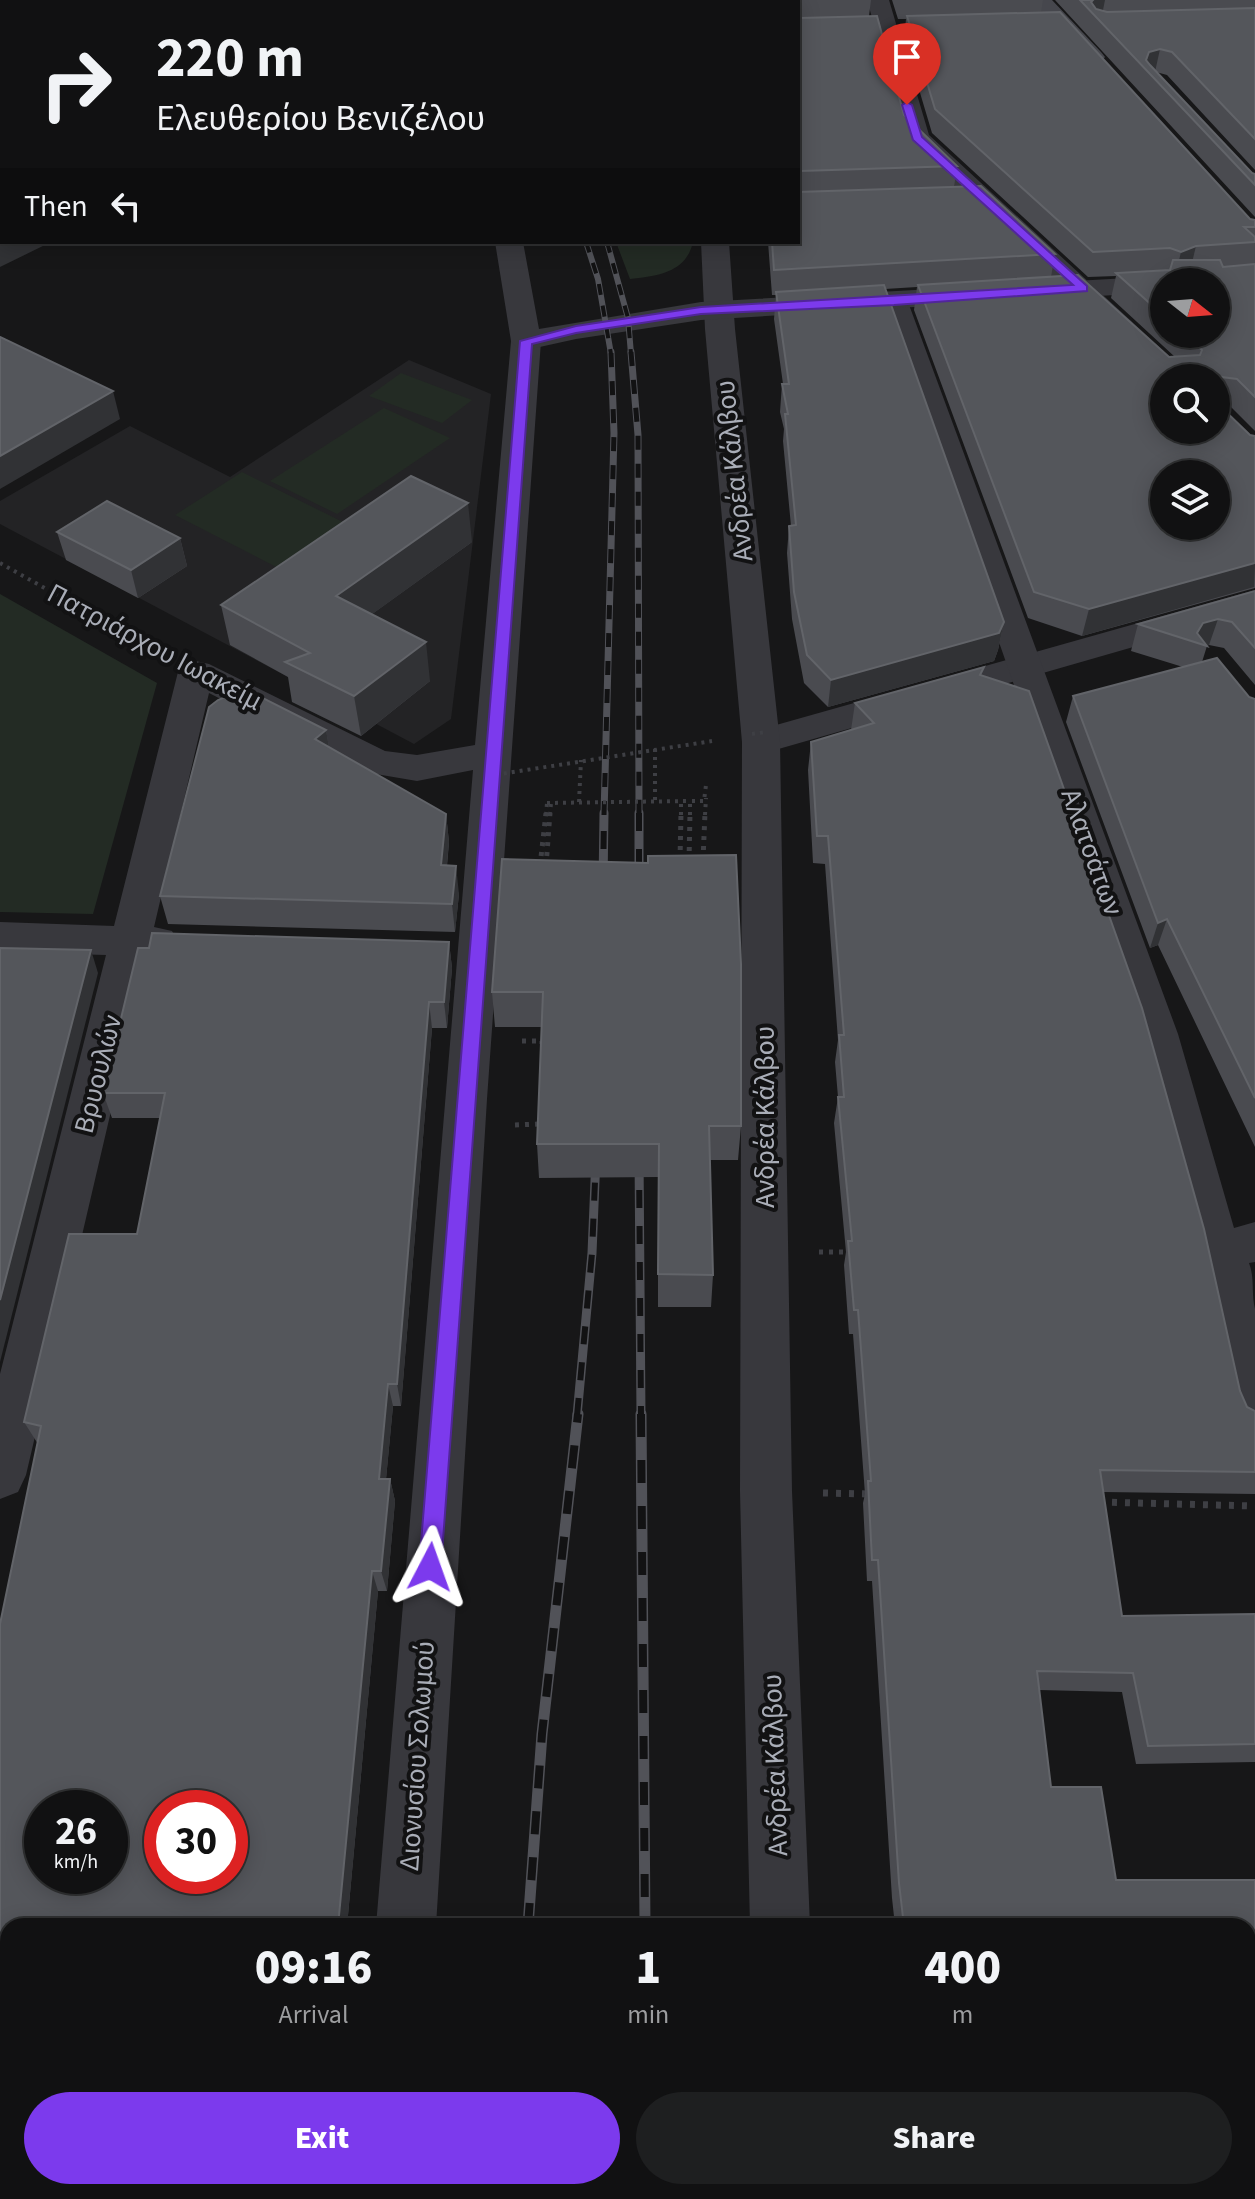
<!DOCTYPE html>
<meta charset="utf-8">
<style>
body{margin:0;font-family:"Source Sans 3",sans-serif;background:#1e1f20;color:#f1f3f6;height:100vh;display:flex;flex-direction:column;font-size:30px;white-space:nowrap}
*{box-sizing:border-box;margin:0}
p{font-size:26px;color:#9c9d9f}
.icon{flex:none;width:44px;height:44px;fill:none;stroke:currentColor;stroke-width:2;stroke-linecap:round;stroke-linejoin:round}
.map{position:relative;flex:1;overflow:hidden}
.details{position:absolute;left:0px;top:1918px;width:1256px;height:282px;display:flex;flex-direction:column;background:#111112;border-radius:24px 24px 0 0;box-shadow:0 4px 20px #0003,0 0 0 2px #303132}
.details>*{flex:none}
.hud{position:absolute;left:0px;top:0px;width:800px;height:244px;box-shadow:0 4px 20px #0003,0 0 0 2px #303132;background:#111112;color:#f1f3f6;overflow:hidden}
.needle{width:52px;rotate:107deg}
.tools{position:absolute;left:1150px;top:268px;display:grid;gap:16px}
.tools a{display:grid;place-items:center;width:80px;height:80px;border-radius:50%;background:#111112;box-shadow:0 4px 20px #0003,0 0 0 2px #303132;font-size:40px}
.speed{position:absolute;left:24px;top:1790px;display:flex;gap:16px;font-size:40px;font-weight:700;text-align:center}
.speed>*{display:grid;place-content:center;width:104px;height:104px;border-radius:50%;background:#111112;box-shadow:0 4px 20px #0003,0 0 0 2px #303132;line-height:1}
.speed small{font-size:20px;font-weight:400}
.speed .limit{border:12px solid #d22;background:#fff;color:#111}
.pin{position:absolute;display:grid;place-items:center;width:68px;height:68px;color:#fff;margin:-82px -34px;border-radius:50% 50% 50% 0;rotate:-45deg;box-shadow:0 0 8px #0007}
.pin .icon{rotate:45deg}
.me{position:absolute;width:88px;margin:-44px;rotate:4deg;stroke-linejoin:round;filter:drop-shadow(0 0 6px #0008)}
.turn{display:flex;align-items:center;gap:28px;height:168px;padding:0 24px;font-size:36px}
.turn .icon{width:104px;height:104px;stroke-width:2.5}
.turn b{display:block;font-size:56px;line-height:68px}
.then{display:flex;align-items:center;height:76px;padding:0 24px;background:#0003;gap:16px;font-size:30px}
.eta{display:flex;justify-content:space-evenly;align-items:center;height:136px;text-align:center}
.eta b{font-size:48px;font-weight:800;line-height:56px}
.action{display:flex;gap:16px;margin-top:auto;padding:16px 24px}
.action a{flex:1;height:92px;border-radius:48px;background:#7c3aed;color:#fff;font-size:32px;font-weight:800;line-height:92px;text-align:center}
.action a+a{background:#1e1f20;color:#f1f3f6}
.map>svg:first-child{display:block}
.built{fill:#232325}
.green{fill:#232b24}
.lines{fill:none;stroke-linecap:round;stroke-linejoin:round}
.path-far2{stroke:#3e3f44;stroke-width:4;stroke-dasharray:3 5;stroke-linecap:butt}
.path-far1{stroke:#3e3f44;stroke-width:5;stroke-dasharray:4 6;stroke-linecap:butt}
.path{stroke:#3e3f44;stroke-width:7;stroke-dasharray:5 8;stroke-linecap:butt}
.pedestrian{fill:#38383d;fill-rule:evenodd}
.minor{fill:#38383d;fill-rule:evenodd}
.tertiary{fill:#38383d;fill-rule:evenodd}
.secondary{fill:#46474d;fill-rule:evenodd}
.rail-far3-casing{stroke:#515258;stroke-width:6}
.rail-far2-casing{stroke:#515258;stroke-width:7}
.rail-far1-casing{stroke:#515258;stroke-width:9}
.rail-casing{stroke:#515258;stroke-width:11}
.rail-far3{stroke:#121213;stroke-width:4;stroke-dasharray:11;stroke-linecap:butt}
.rail-far2{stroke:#121213;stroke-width:5;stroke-dasharray:14;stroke-linecap:butt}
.rail-far1{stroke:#121213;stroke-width:6;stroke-dasharray:18;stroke-linecap:butt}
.rail{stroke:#121213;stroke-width:8;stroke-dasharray:23;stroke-linecap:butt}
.path-bridge{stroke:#3e3f44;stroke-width:4;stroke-dasharray:3 5;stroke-linecap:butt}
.wall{fill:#4a4b50;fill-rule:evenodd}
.shaded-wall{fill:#313235}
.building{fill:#54565b;stroke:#626469;stroke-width:2;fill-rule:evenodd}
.route{fill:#7c3aed;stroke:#51269a;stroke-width:2}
.labels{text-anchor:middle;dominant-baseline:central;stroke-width:8;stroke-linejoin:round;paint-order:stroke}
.street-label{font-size:28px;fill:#a9adb7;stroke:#121213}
</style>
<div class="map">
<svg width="1255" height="2199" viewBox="0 0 1255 2199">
<rect width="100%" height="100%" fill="#171718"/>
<path class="built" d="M409,360L491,394L451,719L414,744L0,524V501L130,426L230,477Z"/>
<g class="green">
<path d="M616,242H693C686,273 657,276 630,279Z"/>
<path d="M401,373L472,400L442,423L369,396Z"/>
<path d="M384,408L450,438L337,514L270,481Z"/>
<path d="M242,472L351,526L284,571L175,515Z"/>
<path d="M0,594L157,683L93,914L0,912Z"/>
</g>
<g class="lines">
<g class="path-far2">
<path d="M0,563L157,651"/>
<path d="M655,749V801"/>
<path d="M579,802L581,760"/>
<path d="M546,815L547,803"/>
<path d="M550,815L551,803"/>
<path d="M681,815V801"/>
<path d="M690,815V801H704L706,785"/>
<path d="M705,815L706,798"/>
</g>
<g class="path-far1">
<path d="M680,860L681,813"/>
<path d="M703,860L705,813"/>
<path d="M689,861L690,813"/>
<path d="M540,866L546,813"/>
<path d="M546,866L550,813"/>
<path d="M522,1041H542V1044"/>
<path d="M515,1125L538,1124L539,1118"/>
<path d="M819,1252H849"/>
</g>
<g class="path">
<path d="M823,1493L869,1494"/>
<path d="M1099,1502L1255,1506"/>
<path d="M110,2199L111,2192"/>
</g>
<path class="pedestrian" d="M1255,590V612L761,754L748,751L742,742L748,733Z"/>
<g class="minor">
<rect x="687" y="0" width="22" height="2"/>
<path d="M867,0H889L929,135L1193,378H1164V381L908,143Z"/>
<path d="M701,242H729L735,329L780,742L792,1491L810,1926H750L740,1491L742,742L705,329Z"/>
<path d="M894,293L904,296L908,302L1178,1034L1234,1228L1255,1222V1262L1249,1263C1255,1279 1251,1292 1255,1309V1435L1237,1429L1230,1413L1195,1253L1136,1034L880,302L884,296Z"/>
<path d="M526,332L536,335L541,341L487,1099L436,1926H376L473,770L417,781L364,772L209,693L154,927L172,931L178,942L172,953L147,957L26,1475L18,1492L0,1499V1374L106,955L0,952V922L114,926L178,672L183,664L196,661L209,664L385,751L417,755L475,745L511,341L516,335Z"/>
<path d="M0,2145H8V2192H34L31,2199H0Z"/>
<path d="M1248,2149H1255V2199H1223L1220,2192H1248Z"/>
<rect x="357" y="2192" width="66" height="7"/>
<path d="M755,2192H821L822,2199H756Z"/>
</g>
<g class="tertiary">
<path d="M292,0H317L318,2H293Z"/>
<path d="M495,242H523L539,329L701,302L1164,276L1177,282H1164V292L701,320L576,339L526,350L516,347L511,341Z"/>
</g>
<path class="secondary" d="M1029,0H1052L1101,52L1105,57L1101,62H1085Z"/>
<g class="rail-far3-casing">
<g id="rail-far3">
<path d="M359,0L363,2"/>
<path d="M377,0L380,2"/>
<path d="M586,242L598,279L611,354"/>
<path d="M607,242L628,318L631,354"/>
</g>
</g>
<g class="rail-far2-casing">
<g id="rail-far2">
<path d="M631,352L638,435L639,815"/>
<path d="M604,815L614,433L611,352"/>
</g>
</g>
<g class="rail-far1-casing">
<g id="rail-far1">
<path d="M639,813V886"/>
<path d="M603,885L604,813"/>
<path d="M639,1154L641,1416"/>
<path d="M577,1416L592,1253L596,1157"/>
</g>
</g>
<g class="rail-casing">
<g id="rail">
<path d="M641,1414L645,1926"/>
<path d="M528,1926L542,1734L578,1414"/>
<path d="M518,2192V2199"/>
<path d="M642,2192V2199"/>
</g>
</g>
<use href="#rail-far3" class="rail-far3"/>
<use href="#rail-far2" class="rail-far2"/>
<use href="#rail-far1" class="rail-far1"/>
<use href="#rail" class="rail"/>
<g class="path-bridge">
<path d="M752,734L766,732"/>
<path d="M488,776L712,741"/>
<path d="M547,803L690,801"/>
</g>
</g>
<g class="wall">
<path d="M469,0H578L581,2H469Z"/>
<path d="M725,0H871L869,16L904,115L957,166L954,187L1055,254L1051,277L1169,357H1175L1111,298L1116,276L1088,277L932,133L904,39L906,19H898L892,0H1043L1041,13L1250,219L1255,220V431L1229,405L1220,404V406L1250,435L1255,436V588L1082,636L1028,618L914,310L917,287L885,289L1004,622L998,650L994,661L828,707L804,683L792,619L787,553L789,526H791L783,441L784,429L780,412L782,384H783L774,319L776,295H772L768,242H798V2H725ZM1164,282L1216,334H1164Z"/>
<path d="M1055,0H1255V170L1167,75L1156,72L1252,173L1255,174V217Z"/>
<path d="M57,532L180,538L187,566L138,598L66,560Z"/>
<path d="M472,542L372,614L430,681L361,736L292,702L288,677L230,645L221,605Z"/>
<path d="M1255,591V685L1224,648L1209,645L1207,646L1202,662L1249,697L1255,699V1147L1158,945L1150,948L1066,722L1073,696L1183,667L1131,651L1138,624Z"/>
<path d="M982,676L1240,1391L1247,1407L1255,1411V1494L1103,1492L1122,1616L1255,1614V1762L1136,1764L1122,1692L1039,1690L1051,1787L1116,1880H1255V2118H1248V1926H895L892,1898L872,1581H867L863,1503L865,1494L853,1334H849L844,1265L846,1252L834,1123L838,1097L835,1062L838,1040L825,864L813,863L808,770L811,742L851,730L855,703Z"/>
<path d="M326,730L329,747L446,814L449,842L447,866L459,894L455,932L168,924L160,896Z"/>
<path d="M502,859L741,1126L738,1160H710L713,1275L711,1307H658V1177L539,1178L537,1144L542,1027H495L492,992Z"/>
<path d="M449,942L452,968L447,1028H432L401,1406H393L386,1479H390L395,1501L387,1591H378L347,1926H8V2118H0V1624L38,1444L24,1422L137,1234L160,1118H112L103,1093Z"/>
</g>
<g class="shaded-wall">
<path d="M210,0H262V2H206Z"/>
<path d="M1093,0H1105L1102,15L1090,10Z"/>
<path d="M1160,49L1155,72L1145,68L1149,52Z"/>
<path d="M2,224V242H51L0,267V225Z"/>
<path d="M1196,246L1190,271L1175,277L1181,252Z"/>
<path d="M113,391L120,419L0,489V456Z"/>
<path d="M468,503L472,542L342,636L336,596Z"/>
<path d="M180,538L187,566L138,598L131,570Z"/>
<path d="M1255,563L1254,587L1082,636L1089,609Z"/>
<path d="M1218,619L1209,645L1207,646L1197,633L1203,623Z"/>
<path d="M1004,622L998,650L994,661L828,707L831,680Z"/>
<path d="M426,642L430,681L361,736L354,696Z"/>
<path d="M326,730L331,759L315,739Z"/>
<path d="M446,814L449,842L444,894L441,865Z"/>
<path d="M456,866L459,894L455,932L452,904Z"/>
<path d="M1167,919L1158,945L1150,948L1158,923Z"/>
<path d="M449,942L452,968L447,1028L444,1002Z"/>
<path d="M91,950L98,973L0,1362V1300Z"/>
<path d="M429,1002L432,1028L401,1406L397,1384Z"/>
<path d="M388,1384L393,1406L384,1500L379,1479Z"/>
<path d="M390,1479L395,1501L387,1591L381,1571Z"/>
<path d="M372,1571L378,1591L347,1926H338Z"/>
</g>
<g class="building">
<path d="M64,0H210L206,2H59Z"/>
<path d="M496,0H578L581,2H498Z"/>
<path d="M728,0H798L797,2H728Z"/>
<path d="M1080,0H1093L1091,2L1096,9L1107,12L1255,8V139L1172,52L1160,49L1149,52L1146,60L1150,65L1252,173L1255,174V185Z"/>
<path d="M1060,12L1250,219L1255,220V227H1244L1255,237V242L1196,246L1181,252L1170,248L1093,252L935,109L907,16Z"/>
<path d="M0,14L2,15V224L0,225Z"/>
<path d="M798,16L800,18L877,16L904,115L957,166L800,171L798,172Z"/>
<path d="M981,186L1055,254L774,270L772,242H798V192Z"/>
<path d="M1173,260H1220L1223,267L1255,264V397L1237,379L1221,377L1220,406L1250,435L1255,436V563L1089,609L1034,592L918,285L1078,275L1169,357L1200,355L1202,350L1184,334H1216V282H1164V316L1116,273L1170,270ZM1164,378H1216V430H1164ZM1164,474H1216V526H1164Z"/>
<path d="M884,285L1004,622L999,633L831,680L807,655L794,592L789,526L796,525L785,414H788L782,384H789L776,292Z"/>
<path d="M0,337L113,391L0,456Z"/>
<path d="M411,476L468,503L336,596L426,642L354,696L285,662L310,653L221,605Z"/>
<path d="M107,501L180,538L131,570L57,532Z"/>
<path d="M1255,591V648L1232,622L1218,619L1203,623L1197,633L1207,646L1138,624Z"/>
<path d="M1217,658L1249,697L1255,699V1098L1167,919L1158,923L1073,696Z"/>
<path d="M984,667L980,675L1029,691L1142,1008L1204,1229L1240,1391L1247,1407L1255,1411V1472L1100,1470L1122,1616L1255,1614V1744L1148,1746L1133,1673L1037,1671L1051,1787H1101L1116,1880H1255V2108H1248V1926H904L899,1883L878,1560H872L868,1481H871L858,1310H854L848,1241H852L838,1097H844L839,1035H844L828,836H817L811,742L874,723L855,703Z"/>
<path d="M245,689L326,730L315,739L446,814L441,865L456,866L452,904L160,896L209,707L218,700Z"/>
<path d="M736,855L741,964V1126H709L713,1275L658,1274L659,1144H537L543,992H492L502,859L648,863V856Z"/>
<path d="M152,933L449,942L444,1002H429L397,1384H388L379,1479H390L381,1571H372L338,1926H8V2108H0V1624L41,1426L24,1422L69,1234H137L165,1093H103L138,948H149ZM42,1808H110V1876H42ZM162,1808H230V1876H162Z"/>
<path d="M0,948L91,950L0,1300Z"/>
</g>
<path class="route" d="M907,102L912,105L922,137L1087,286V291L894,305L701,314L576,333L532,344L441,1567L438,1574L430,1577L423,1574L419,1567L520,341L576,326L701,307L1073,285L913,140L902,105Z"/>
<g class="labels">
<g class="street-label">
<text transform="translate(734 471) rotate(-96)">Ανδρέα Κάλβου</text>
<text transform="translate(155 647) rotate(28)">Πατριάρχου Ιωακείμ</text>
<text transform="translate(1092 852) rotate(70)">Αλατσάτων</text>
<text transform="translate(98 1074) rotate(-76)">Βρυουλών</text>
<text transform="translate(765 1117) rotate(-90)">Ανδρέα Κάλβου</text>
<text transform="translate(417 1756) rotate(-86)">Διονυσίου Σολωμού</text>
<text transform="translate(775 1765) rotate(-92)">Ανδρέα Κάλβου</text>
</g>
</g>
</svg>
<div class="tools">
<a><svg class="needle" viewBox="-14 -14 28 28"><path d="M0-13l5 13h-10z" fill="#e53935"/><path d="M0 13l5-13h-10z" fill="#9c9d9f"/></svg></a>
<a><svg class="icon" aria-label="search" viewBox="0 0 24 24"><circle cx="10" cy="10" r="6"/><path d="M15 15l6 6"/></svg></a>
<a><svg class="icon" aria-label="layers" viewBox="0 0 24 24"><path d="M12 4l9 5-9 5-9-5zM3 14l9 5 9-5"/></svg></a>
</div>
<div class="speed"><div>26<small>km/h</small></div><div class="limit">30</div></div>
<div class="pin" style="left:907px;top:105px;background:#d93025"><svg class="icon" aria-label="arrive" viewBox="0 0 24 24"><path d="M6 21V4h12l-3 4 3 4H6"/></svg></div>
<svg class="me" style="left:430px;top:1567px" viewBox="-20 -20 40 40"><path d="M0-17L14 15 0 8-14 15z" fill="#7c3aed" stroke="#fff" stroke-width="4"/></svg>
<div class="hud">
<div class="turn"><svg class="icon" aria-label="right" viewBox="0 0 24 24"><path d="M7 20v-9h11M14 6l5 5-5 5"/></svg><div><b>220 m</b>Ελευθερίου Βενιζέλου</div></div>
<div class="then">Then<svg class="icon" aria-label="left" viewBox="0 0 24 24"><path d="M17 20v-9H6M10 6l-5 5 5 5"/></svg></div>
</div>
<section class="details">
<div class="eta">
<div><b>09:16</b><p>Arrival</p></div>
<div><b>1</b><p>min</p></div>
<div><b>400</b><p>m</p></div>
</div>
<div class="action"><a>Exit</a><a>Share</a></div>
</section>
</div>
